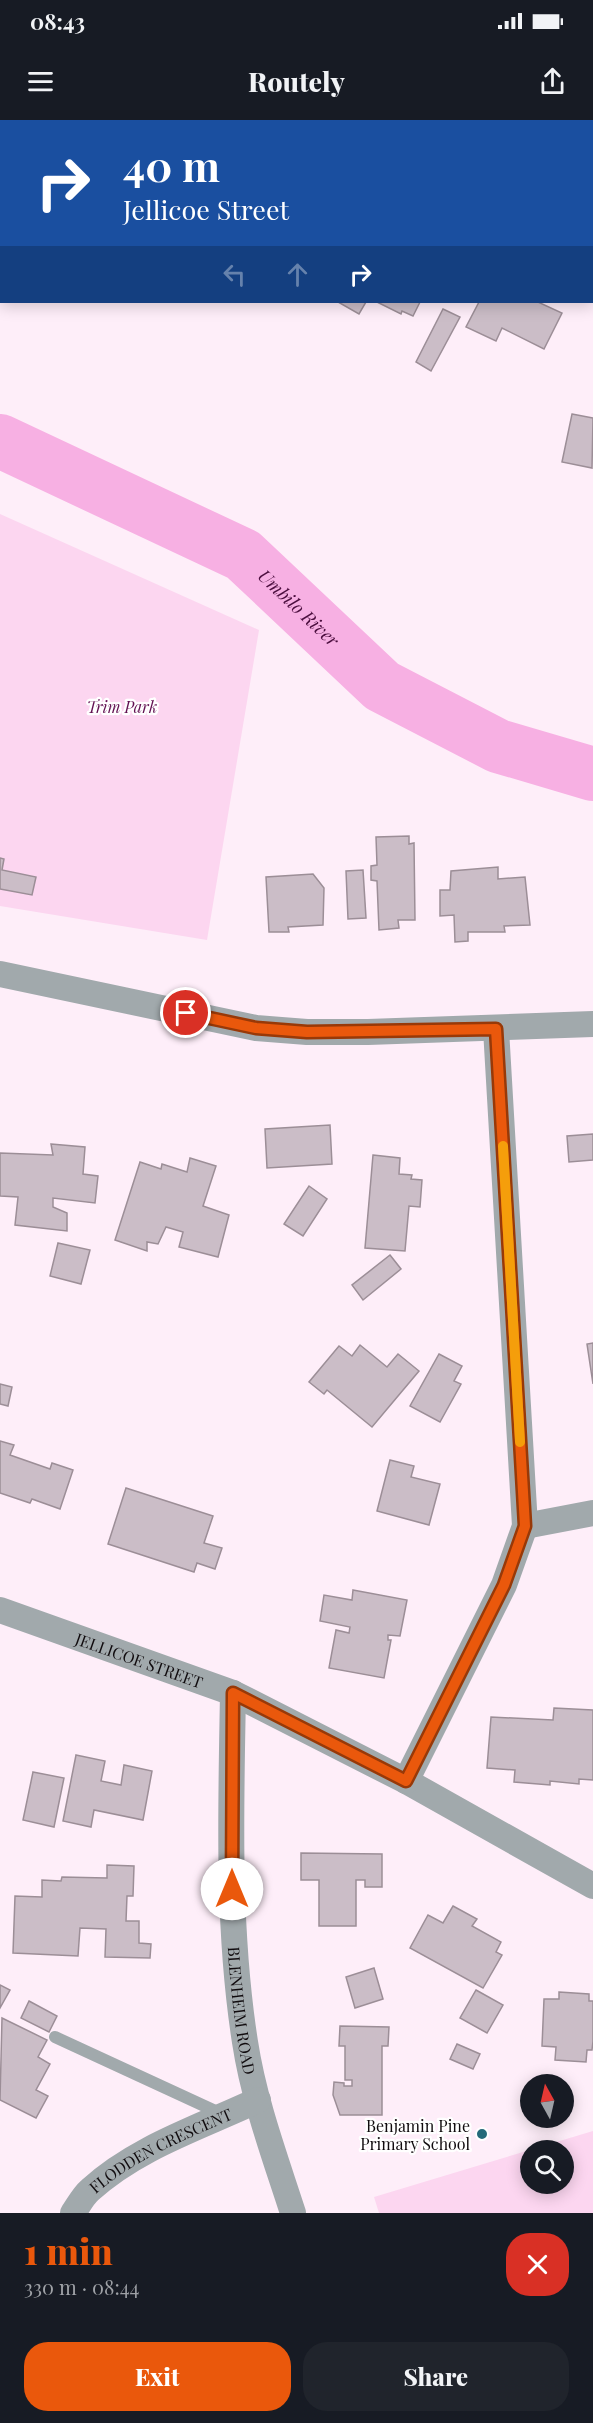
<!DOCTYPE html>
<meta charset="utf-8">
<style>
body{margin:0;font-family:"Playfair Display",serif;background:#20242c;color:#f1f3f6;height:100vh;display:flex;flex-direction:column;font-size:22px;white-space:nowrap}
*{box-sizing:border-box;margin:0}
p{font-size:20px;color:#9ea1a6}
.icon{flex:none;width:33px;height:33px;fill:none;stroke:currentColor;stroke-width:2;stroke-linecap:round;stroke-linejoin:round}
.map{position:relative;height:2093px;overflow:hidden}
.panel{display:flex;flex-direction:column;background:#171b24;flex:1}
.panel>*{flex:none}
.hud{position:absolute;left:0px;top:0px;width:594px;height:183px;box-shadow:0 3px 15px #0003;background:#1a4fa0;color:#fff;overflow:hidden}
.needle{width:39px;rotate:352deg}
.controls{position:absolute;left:520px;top:1954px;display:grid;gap:12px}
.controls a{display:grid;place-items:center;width:54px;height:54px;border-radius:50%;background:#171b24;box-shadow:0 3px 15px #0003;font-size:30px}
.pin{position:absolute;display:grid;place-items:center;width:51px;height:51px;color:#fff;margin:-26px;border:3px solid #fff;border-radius:50%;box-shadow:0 2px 6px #0007}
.me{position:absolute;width:66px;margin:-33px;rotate:0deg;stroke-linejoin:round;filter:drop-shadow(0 0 4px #0008)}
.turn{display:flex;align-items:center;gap:21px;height:126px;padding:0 24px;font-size:27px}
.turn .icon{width:78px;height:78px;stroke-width:2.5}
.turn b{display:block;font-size:42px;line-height:51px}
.lanes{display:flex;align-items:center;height:57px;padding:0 24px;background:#0003;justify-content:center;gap:30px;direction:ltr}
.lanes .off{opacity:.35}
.round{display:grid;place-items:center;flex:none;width:63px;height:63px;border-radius:24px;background:#20242c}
.headline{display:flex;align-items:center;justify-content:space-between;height:102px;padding:0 24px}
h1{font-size:36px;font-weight:800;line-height:45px;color:#ea580c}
.primary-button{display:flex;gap:12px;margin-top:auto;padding:12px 24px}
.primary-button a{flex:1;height:69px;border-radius:24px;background:#ea580c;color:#fff;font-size:24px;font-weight:800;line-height:69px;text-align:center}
.primary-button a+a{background:#20242c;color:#f1f3f6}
.status{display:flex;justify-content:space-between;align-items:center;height:42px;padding:0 30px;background:#171b24;direction:ltr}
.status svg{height:16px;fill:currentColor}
header{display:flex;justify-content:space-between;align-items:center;height:78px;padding:0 24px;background:#171b24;font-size:27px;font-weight:800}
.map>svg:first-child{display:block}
.green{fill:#fcd6f0;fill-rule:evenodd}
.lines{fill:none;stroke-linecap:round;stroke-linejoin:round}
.river{stroke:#f7b0e3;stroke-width:54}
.building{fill:#cbbdc7;stroke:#9c8e97;stroke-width:1.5}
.service{stroke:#a1a9ac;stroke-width:12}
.minor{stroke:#a1a9ac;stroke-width:26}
.route-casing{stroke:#983908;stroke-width:15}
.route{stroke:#ea580c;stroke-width:10}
.slow{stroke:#f59e0b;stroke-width:10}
.poi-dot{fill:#256a7a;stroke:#fff;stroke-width:2}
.labels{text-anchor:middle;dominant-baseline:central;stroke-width:4.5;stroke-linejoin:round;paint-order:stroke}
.park-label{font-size:16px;font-style:italic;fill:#621152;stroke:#fff}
.street-label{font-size:16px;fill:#100b0e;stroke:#fff}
.poi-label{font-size:16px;fill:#100b0e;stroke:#fff;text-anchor:end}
.water-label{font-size:18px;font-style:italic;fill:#4b0e3e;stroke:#fff}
</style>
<div class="status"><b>08:43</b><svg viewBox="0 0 49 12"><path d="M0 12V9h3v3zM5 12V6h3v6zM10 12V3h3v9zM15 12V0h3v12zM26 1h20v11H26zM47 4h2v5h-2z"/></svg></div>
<header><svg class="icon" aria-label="menu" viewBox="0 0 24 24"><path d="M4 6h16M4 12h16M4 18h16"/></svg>Routely<svg class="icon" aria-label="share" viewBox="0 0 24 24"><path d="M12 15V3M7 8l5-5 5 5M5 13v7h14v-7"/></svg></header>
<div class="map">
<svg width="593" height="2093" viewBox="0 0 593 2093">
<rect width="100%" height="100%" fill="#feeef9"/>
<g class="green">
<path d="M0,394L259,510L207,820L0,786Z"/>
<path d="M593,2011V2093H379L374,2077ZM531,2031H564V2064H531Z"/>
</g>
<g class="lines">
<path class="river" id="s1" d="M0,321L243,435L382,566L498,626L593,654"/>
</g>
<g class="building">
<path d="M338,182H366L359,194Z"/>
<path d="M377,182H420L413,196L402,191L401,194Z"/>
<path d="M479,182H538L562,193L544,229L502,208L496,221L466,207Z"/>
<path d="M443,189L460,197L431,251L416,242Z"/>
<path d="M572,294L593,298L592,348L562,342Z"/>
<path d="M409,716V724L414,723L415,800H398L399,808L379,810L377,761L371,760V746L377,745L376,717Z"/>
<path d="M0,738L4,739L2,750L36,757L32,775L0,769Z"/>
<path d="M498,747V759L525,757L530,805L504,806L505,812H468V821L455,822L454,795L440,796V770H450L451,751Z"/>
<path d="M363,750L366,798L348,799L346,751Z"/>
<path d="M313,754L324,768L323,805L288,807L289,812H269L266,757Z"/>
<path d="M330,1005L332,1044L267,1048L265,1009Z"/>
<path d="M593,1014V1040L569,1042L567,1016Z"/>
<path d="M51,1024L85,1027L83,1054L98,1056L95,1083L53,1078V1087L67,1093V1111L15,1105L18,1077L0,1076V1033L53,1035Z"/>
<path d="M373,1035L400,1038L399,1054L412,1055L411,1059L422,1060L420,1087L409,1086L405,1131L365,1128Z"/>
<path d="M190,1038L216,1046L203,1086L229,1095L218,1137L179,1127L183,1112L166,1107L158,1124L147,1122V1131L115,1120L140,1042L161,1049L162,1044L187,1052Z"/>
<path d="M309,1066L327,1079L303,1116L284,1104Z"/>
<path d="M58,1123L90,1130L81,1164L50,1156Z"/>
<path d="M390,1135L401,1149L363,1180L352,1165Z"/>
<path d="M593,1223V1264L587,1224Z"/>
<path d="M360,1225L387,1247L398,1234L419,1251L372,1307L327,1270L324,1274L309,1262L339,1226L352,1236Z"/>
<path d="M439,1234L462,1246L454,1261L461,1264L440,1302L410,1286Z"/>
<path d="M0,1264L12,1267L8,1286L0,1284Z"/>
<path d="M0,1321L14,1325L10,1335L50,1349L52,1343L73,1350L60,1389L32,1379L30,1383L0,1373Z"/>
<path d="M390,1340L414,1346L411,1357L440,1364L429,1405L377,1391Z"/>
<path d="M126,1368L213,1396L204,1423L222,1428L215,1449L197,1443L194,1452L108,1424Z"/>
<path d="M353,1470L407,1480L400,1516L388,1515V1520H391L384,1558L329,1548L336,1510L349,1513L350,1507L320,1501L324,1475L352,1480Z"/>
<path d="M554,1588L593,1590V1660L579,1659V1664L550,1661V1665L514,1662L515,1650L487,1648L491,1597L553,1600Z"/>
<path d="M76,1635L105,1641L101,1661L121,1665L124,1645L152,1651L143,1700L94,1690L91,1707L63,1701Z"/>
<path d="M33,1652L64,1658L54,1707L23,1700Z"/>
<path d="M301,1733L382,1734V1767H365V1760H356V1806H319V1760H301Z"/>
<path d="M107,1745L134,1746L133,1776H127L126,1801H139V1823L151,1824L150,1838L105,1837L106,1809L80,1808L78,1836L13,1833L15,1776L42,1777V1760L61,1761L62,1757L107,1758Z"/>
<path d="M453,1786L477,1799L472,1806L501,1822L496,1832L502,1835L483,1868L410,1828L428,1795L443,1803Z"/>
<path d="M374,1848L383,1879L355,1888L346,1857Z"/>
<path d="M0,1865L10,1870L0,1888Z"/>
<path d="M476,1870L503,1885L487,1913L460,1898Z"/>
<path d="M559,1872L589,1874V1881H593V1921L592,1930H587L586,1942L555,1940L556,1927L542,1926L544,1879H559Z"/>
<path d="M29,1881L57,1896L49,1912L21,1898Z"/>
<path d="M2,1898L47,1920L38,1937L50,1944L36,1970L48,1976L36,1998L0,1980Z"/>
<path d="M340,1906L389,1907L388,1926H382V1995H340L333,1975L334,1962L344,1963V1966H352V1960H345V1926H339Z"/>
<path d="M457,1924L480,1934L473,1949L450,1939Z"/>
</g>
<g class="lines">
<path class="service" d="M55,1917L224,1995"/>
<g class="minor">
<path d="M353,0L355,2"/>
<path d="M592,134H593"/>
<path d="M0,854L256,908L307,912H368L593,904"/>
<path d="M525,1406L593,1393"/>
<path id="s2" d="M0,1490L233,1573L406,1661L593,1766"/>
<path id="s3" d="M233,1573C231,1689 227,1807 245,1922C254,1981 275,2037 293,2093"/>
<path d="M406,1661L504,1465L525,1406L496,909"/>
<path id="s4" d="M73,2093C78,2086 83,2076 90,2070C137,2027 201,2007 258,1980"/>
</g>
</g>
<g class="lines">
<g class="route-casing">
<path id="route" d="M186,893L256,908L307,912L496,909L525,1406L504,1465L406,1661L233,1573L232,1769"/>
</g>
<use href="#route" class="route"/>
<path class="slow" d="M503,1026L520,1322"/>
</g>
<circle class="poi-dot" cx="482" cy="2014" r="6"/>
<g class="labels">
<g class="park-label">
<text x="122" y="586">Trim Park</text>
</g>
<g class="street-label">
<text stroke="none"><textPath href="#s2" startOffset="148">JELLICOE STREET</textPath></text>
<text stroke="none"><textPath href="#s3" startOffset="318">BLENHEIM ROAD</textPath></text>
<text stroke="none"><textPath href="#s4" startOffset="110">FLODDEN CRESCENT</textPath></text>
</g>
<g class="poi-label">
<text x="470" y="2005">Benjamin Pine<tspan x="470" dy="18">Primary School</tspan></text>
</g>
<g class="water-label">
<text stroke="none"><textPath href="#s1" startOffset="345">Umbilo River</textPath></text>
</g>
</g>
</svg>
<div class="controls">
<a><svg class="needle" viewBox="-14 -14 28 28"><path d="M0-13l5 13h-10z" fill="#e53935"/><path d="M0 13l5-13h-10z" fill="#9ea1a6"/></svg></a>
<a><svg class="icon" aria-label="search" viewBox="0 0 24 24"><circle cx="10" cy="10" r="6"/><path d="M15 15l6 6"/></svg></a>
</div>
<div class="pin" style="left:186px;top:893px;background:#d93025"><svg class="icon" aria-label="arrive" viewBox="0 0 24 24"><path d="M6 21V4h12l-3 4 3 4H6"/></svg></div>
<svg class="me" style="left:232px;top:1769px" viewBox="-20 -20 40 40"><circle r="19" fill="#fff"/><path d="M0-13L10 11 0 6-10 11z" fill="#ea580c"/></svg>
<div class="hud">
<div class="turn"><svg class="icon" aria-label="right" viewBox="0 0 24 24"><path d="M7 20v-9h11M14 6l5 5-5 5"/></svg><div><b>40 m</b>Jellicoe Street</div></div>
<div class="lanes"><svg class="icon off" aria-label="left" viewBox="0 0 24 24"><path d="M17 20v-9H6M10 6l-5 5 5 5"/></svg><svg class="icon off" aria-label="ahead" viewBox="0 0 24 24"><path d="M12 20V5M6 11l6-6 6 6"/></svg><svg class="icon" aria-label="right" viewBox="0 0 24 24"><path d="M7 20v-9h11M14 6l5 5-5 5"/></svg></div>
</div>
</div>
<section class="panel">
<div class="headline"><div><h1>1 min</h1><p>330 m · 08:44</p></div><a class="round" style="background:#d93025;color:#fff"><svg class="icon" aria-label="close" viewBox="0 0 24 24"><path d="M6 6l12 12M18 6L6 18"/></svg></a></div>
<div class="primary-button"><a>Exit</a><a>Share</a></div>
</section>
